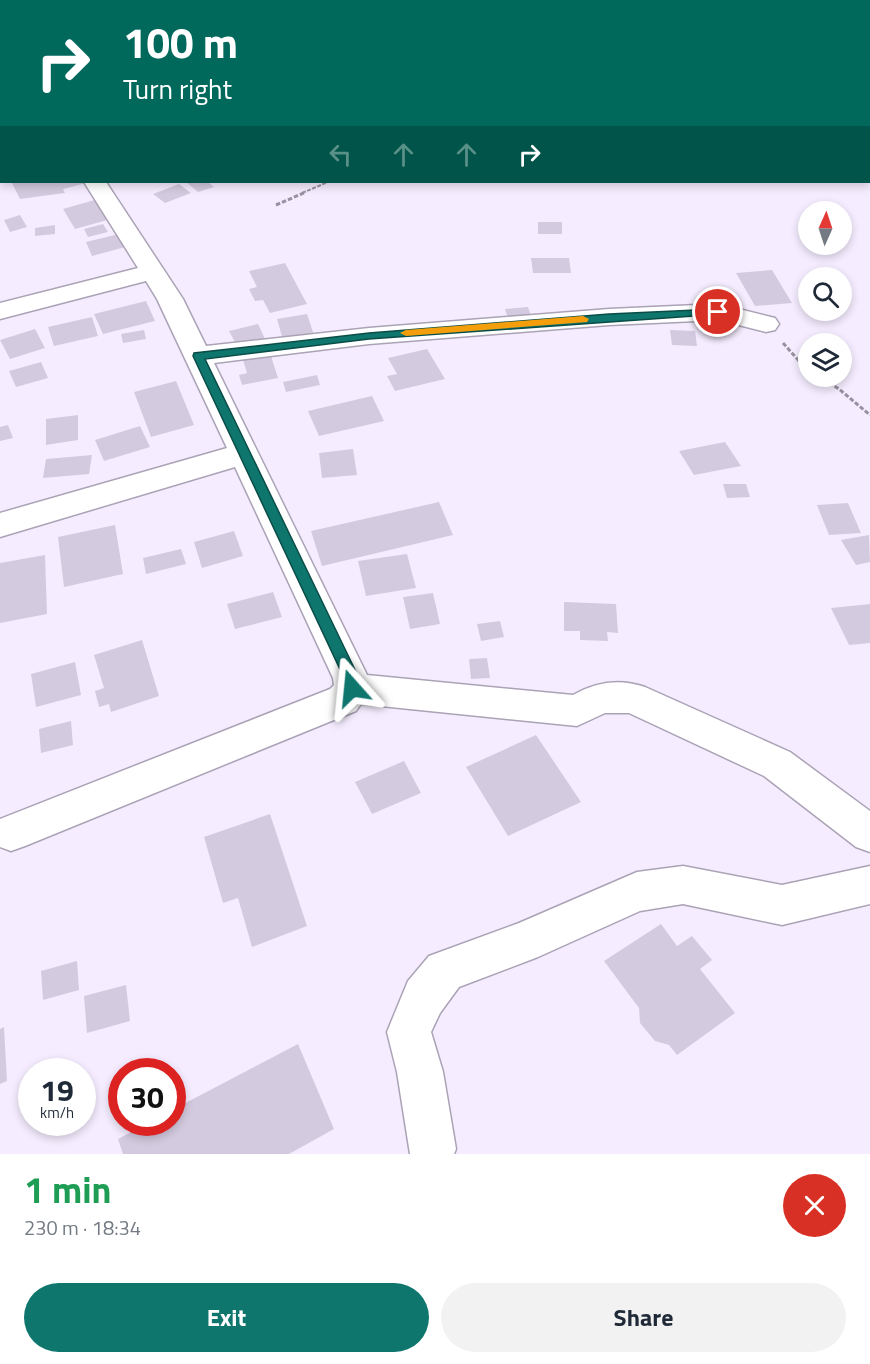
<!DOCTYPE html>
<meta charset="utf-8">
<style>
body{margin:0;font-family:"Titillium Web",sans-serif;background:#f2f2f3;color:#1f2937;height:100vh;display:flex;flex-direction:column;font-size:22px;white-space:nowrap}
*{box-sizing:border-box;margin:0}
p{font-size:20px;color:#747a83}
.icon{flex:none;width:33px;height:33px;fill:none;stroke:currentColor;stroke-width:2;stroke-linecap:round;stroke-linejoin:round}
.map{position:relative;height:1154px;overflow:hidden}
.details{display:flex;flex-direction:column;background:#fff;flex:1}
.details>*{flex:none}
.hud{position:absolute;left:0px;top:0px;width:870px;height:183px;box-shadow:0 3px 9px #0003;background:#00695c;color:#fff;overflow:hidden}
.needle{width:39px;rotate:3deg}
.fabs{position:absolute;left:798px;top:201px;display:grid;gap:12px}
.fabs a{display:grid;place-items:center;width:54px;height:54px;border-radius:50%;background:#fff;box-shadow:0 3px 9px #0003;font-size:30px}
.speed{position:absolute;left:18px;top:1058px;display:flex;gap:12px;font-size:30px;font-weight:700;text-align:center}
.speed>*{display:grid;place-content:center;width:78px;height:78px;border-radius:50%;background:#fff;box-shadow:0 3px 9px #0003;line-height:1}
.speed small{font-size:15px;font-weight:400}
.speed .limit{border:9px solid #d22;background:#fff;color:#111}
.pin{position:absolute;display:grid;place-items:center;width:51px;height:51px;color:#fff;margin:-26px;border:3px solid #fff;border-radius:50%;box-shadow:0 2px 6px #0007}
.me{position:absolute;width:66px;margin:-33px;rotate:342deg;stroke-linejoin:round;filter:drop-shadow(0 0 4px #0008)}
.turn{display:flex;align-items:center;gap:21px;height:126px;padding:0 24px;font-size:27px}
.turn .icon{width:78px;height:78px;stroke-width:2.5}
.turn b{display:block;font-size:42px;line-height:51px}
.lanes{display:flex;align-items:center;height:57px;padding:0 24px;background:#0003;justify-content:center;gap:30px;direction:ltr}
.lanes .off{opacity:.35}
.round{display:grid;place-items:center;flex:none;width:63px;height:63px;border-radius:32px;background:#f2f2f3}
.summary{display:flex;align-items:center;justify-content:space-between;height:102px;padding:0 24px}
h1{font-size:36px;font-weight:700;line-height:45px;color:#1e9e55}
.primary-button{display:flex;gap:12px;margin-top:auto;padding:12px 24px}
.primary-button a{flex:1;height:69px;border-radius:36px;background:#0f766e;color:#fff;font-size:24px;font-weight:700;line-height:69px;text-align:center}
.primary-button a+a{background:#f2f2f3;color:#1f2937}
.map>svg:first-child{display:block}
.building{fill:#d4cadf}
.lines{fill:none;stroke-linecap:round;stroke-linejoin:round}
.street-casing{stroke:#aba2b6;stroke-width:3}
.path-far1{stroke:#9892a0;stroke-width:2;stroke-dasharray:4 1.5;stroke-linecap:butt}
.path{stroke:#9892a0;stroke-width:3;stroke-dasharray:4.5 2;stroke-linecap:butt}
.street{fill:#fff;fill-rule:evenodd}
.route{fill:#0f766e;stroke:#0a4d48;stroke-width:1.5}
.slow{fill:#f59e0b}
</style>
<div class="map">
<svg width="870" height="1154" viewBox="0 0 870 1154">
<rect width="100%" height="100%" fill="#f5edff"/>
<g class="building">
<path d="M18,182H90L63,189L65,193L20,199L12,183Z"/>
<path d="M186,182H208L214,187L198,192Z"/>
<path d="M179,184L191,193L165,203L153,194Z"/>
<path d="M98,199L111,219L75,229L63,209Z"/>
<path d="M20,215L27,227L10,232L4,220Z"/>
<rect x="538" y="222" width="24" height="12"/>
<path d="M103,224L108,232L88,237L84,229Z"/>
<path d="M55,225V234L35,236V228Z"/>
<path d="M123,233L129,246L92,256L86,242Z"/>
<path d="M531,258H569L571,273H533Z"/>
<path d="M285,263L307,304L270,313L263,300L255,301L249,289L257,287L249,271Z"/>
<path d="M772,270L792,303L755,306L736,273Z"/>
<path d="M146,301L155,321L103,334L94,314Z"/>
<path d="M528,307L532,319L509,321L505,309Z"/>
<path d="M307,314L314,335L283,340L277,319Z"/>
<path d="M92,317L98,336L54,346L48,327Z"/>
<path d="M258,324L265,339L237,346L229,331Z"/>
<path d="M35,329L45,348L10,359L0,340Z"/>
<path d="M144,330L146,339L123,343L121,334Z"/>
<path d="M670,330L695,331L697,346L672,345Z"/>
<path d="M427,349L445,379L395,391L387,376L397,374L388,358Z"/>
<path d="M271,356L278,378L242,385L239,375L247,373L243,360Z"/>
<path d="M41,362L48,378L16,387L9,371Z"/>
<path d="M317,375L320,385L286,392L283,382Z"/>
<path d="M176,381L194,425L151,437L134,392Z"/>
<path d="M372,396L384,421L319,436L308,411Z"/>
<path d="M78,415V440L46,445V419Z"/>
<path d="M8,425L13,438L0,441V427Z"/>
<path d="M140,426L150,447L104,461L95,440Z"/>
<path d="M725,442L741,466L694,475L679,451Z"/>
<path d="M353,449L357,475L322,478L319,453Z"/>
<path d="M92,455L89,474L43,478L46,459Z"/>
<path d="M723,484H746L750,497L727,498Z"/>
<path d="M439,502L453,535L322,566L311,531Z"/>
<path d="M848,503L861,533L829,535L817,505Z"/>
<path d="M115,525L123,574L64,587L58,537Z"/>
<path d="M234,531L243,556L202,568L194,542Z"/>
<path d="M869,535L870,562L856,565L841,540Z"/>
<path d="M181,549L186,564L146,574L143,558Z"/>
<path d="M407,554L416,588L366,596L358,561Z"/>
<path d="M45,555L47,614L0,623V563Z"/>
<path d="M273,592L282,617L235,629L227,604Z"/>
<path d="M433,593L440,624L410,629L403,597Z"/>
<path d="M564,602L616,604L618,633L607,632L608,641L580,640V631H564Z"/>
<path d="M870,604V643L849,645L831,608Z"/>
<path d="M500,621L504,637L481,641L477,624Z"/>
<path d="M142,640L159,696L111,712L109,704L99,707L95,691L104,688L94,655Z"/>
<path d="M487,658L490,678L471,679L469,659Z"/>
<path d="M75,662L81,695L36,707L31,674Z"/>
<path d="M71,721L73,745L41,753L39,729Z"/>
<path d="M536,735L581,802L508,836L466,767Z"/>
<path d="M404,761L421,793L372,814L355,782Z"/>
<path d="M270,814L307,926L252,947L238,898L223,903L204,837Z"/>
<path d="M661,924L677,946L692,936L712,960L700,969L735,1013L677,1055L669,1045L655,1041L640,1023L639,1008L604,961Z"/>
<path d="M77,961L79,990L43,1000L41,971Z"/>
<path d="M126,985L130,1021L87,1033L84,996Z"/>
<path d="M4,1027L7,1081L0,1084V1029Z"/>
<path d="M298,1044L334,1129L289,1154H123L118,1139L150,1122H172V1110Z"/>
</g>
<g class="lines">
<g class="street-casing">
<g id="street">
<path d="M75,0H99L74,2Z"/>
<path d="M353,0H373L374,2H354Z"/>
<path d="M447,0H467L446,2Z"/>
<rect x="765" y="0" width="18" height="2"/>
<path d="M0,14H2L0,26Z"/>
<path d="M0,140H2L0,154Z"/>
<path d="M84,182H106L183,299L206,346L369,328L609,309L719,304L775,318L779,324L775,330L766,332L719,320L609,325L369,344L214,363L367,675L573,695C596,682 619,678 645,687L790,752L870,811V852L856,847L764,776L629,713H605L577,726L361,704L356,711L25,846L11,851L0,847V819L330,689L334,685L333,678L235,467L0,537V513L227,448L157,299L146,281L0,319V303L138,268Z"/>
<path d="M683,866L782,885L870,866V904L782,925L683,904L640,911L538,957L459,987L440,1013L431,1032L443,1072L456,1149L454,1154H410L397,1072L387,1032L408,981L429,956L519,923L637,872Z"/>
</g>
</g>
<path class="path-far1" d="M302,193L328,182"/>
<g class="path">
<path d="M276,205L306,192"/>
<path d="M783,343L808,371"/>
<path d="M818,376L839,389L870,415"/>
</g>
<use href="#street" class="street"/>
</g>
<path class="route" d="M718,309L724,312L722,314L369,339L205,359L359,678L357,693H347L344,678L193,356L194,353L369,333L609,314Z"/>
<path class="slow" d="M583,316L589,319L587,322L406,336L400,333L406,330Z"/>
</svg>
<div class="fabs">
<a><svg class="needle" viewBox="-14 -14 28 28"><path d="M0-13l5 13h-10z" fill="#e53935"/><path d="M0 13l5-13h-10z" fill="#747a83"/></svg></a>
<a><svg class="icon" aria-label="search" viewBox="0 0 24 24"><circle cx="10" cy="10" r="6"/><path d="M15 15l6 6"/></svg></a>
<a><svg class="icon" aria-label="layers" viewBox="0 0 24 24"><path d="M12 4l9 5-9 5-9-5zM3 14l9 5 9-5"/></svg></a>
</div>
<div class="speed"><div>19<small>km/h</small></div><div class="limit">30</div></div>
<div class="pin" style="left:718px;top:312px;background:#d93025"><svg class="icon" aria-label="arrive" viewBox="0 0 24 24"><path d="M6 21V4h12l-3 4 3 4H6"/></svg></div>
<svg class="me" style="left:352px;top:688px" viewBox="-20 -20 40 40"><path d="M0-17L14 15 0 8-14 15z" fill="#0f766e" stroke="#fff" stroke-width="4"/></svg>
<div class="hud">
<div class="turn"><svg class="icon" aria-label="right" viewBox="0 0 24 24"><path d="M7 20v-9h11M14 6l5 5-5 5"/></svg><div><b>100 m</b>Turn right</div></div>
<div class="lanes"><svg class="icon off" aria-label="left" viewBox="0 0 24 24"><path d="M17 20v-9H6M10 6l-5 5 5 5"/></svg><svg class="icon off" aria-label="ahead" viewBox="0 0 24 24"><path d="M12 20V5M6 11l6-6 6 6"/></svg><svg class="icon off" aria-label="ahead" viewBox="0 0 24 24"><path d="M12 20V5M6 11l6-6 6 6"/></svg><svg class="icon" aria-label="right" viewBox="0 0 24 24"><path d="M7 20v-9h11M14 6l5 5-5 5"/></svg></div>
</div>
</div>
<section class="details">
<div class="summary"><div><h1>1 min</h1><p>230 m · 18:34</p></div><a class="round" style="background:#d93025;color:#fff"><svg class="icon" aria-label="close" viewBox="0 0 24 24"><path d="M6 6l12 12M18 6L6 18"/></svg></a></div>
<div class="primary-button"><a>Exit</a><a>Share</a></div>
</section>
